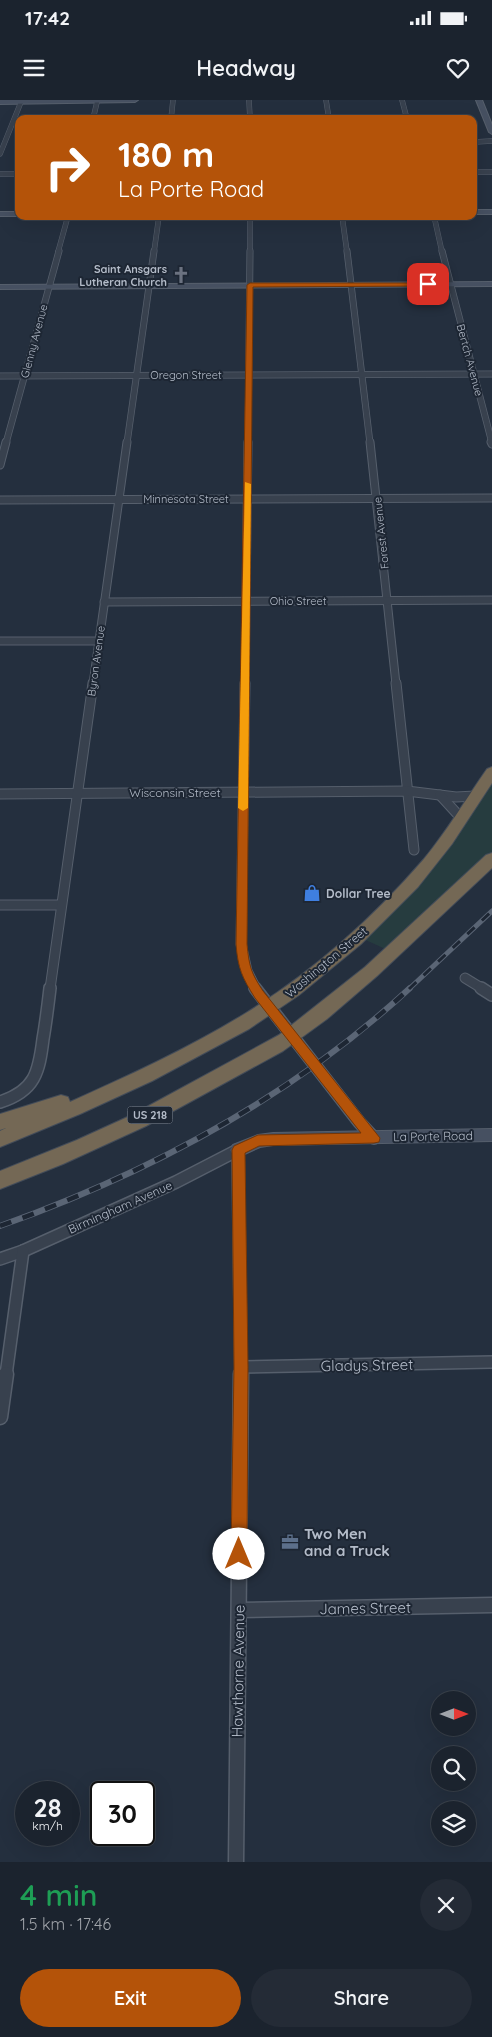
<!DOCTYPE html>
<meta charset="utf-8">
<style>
body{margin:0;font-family:Quicksand,sans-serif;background:#242b36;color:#f1f3f6;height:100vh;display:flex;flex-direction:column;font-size:19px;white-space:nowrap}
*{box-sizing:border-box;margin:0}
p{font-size:16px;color:#a0a4aa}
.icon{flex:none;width:28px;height:28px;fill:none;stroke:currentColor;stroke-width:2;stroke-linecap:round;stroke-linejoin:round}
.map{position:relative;height:1762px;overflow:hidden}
.panel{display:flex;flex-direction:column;background:#1b232e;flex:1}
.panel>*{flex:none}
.top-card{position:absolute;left:15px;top:15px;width:462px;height:105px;border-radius:10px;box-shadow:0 5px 20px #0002,0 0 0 1px #39404a;background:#b45309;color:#fff;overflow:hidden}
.needle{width:32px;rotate:90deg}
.fabs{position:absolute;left:431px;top:1591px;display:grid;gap:10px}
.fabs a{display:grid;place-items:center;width:45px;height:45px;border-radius:50%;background:#1b232e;box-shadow:0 5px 20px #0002,0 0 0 1px #39404a;font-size:25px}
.speed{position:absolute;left:15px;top:1681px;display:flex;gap:10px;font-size:25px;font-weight:700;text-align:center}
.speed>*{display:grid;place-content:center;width:65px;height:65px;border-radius:50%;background:#1b232e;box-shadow:0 5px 20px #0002,0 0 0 1px #39404a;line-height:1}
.speed small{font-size:12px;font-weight:400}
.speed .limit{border:2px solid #111;border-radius:8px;background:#fff;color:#111}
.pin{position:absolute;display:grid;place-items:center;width:42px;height:42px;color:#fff;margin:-21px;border-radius:10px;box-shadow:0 2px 8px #0006}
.me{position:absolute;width:55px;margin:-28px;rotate:0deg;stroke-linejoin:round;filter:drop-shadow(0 0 4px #0008)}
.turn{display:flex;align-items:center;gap:18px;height:105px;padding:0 20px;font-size:22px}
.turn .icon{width:65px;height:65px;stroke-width:2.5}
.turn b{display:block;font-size:35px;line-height:42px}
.round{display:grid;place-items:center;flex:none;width:52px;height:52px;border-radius:26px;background:#242b36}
.summary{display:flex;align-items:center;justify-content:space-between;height:85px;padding:0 20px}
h1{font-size:30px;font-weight:600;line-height:38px;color:#1e9e55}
.primary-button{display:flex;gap:10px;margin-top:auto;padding:10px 20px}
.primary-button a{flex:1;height:58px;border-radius:30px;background:#b45309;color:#fff;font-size:20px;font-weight:600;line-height:58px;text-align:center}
.primary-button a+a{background:#242b36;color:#f1f3f6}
.status{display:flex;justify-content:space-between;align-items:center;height:35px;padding:0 25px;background:#1b232e;direction:ltr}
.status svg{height:14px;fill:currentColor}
header{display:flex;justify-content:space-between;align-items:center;height:65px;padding:0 20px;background:#1b232e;font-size:22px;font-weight:600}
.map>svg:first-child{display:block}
.green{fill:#263c3f}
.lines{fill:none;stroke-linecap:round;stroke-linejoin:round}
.street-far5-casing{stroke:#565f6c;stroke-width:5.5}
.street-far4-casing{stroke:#565f6c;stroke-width:7}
.street-far3-casing{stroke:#565f6c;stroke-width:9}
.street-far2-casing{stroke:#565f6c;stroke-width:11}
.street-far1-casing{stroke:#565f6c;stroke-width:14}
.street-casing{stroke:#565f6c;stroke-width:17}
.secondary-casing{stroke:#565f6c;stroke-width:2}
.highway-casing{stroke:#434c59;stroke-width:2}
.street-far5{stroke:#38414e;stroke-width:4.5}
.street-far4{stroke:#38414e;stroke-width:5.5}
.street-far3{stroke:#38414e;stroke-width:7}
.street-far2{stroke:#38414e;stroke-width:9}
.street-far1{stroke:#38414e;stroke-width:11}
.street{stroke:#38414e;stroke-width:14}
.secondary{fill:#465061;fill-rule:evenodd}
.highway{fill:#746855;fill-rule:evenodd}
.rail-far1-casing{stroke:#5a6575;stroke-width:5}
.rail-casing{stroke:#5a6575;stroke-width:6}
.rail-far1{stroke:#1d2633;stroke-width:3;stroke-dasharray:10;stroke-linecap:butt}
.rail{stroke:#1d2633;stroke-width:4.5;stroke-dasharray:12;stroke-linecap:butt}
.route{fill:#b45309;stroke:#753606}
.slow{fill:#f59e0b}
.labels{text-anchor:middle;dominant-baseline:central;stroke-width:4;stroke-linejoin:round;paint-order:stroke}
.far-poi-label{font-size:11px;font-weight:bold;fill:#b4bcc9;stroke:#1d2633;text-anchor:end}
.far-street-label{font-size:11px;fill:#b4bcc9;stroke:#1d2633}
.shield{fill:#1d2633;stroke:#878f9c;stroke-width:1}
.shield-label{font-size:11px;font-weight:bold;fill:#b4bcc9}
.street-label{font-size:12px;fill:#b4bcc9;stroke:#1d2633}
.poi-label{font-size:12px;font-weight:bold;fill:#b4bcc9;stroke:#1d2633;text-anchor:start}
.near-street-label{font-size:15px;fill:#b4bcc9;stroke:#1d2633}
.near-poi-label{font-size:15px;font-weight:bold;fill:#b4bcc9;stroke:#1d2633;text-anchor:start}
</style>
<div class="status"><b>17:42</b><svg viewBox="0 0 49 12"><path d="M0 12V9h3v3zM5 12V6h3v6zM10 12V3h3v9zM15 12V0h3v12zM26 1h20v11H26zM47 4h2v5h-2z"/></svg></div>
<header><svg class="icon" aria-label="menu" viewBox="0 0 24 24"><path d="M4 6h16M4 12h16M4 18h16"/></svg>Headway<svg class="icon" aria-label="heart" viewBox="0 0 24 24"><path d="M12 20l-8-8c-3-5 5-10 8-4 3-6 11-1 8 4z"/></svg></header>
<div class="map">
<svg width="492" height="1762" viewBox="0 0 492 1762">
<rect width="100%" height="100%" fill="#242f3e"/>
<path class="green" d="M492,671V760L392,852L359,837L408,787Z"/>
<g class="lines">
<g class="street-far5-casing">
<g id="street-far5">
<path d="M249,0L250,19"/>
<path d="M326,0L329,19"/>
<path d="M402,0L407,19"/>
<path d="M93,19L97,2"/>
<path d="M171,19L173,0"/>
<path d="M474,42L492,41"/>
<path d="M0,54L21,2"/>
<path d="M474,72H492"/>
<path d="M0,74H19"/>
<path d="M342,116L347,152"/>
<path d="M434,116L442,152"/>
<path d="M58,152L68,116"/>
<path d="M154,152L159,116"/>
<path d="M250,152V116"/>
</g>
</g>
<g class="street-far4-casing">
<g id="street-far4">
<path d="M347,151L370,343"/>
<path d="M442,151L492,343"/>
<path d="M0,276L492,274"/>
<path d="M6,343L59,151"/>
<path d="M127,343L154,151"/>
<path d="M248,343L250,151"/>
</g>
</g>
<g class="street-far3-casing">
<g id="street-far3">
<path d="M370,342L396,584"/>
<path d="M491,342L492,344"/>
<path d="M0,365L6,342"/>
<path d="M0,400L492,398"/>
<path d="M104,502L492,500"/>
<path d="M0,541H99"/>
<path d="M93,584L127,342"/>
<path d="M245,584L248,342"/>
</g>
</g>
<g class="street-far2-casing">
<g id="street-far2">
<path d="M245,583L241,844L247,871L256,889"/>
<path d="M396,583L414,750"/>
<path d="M0,694L407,691L456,697L475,696"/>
<path d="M440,695L461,718"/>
<path d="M0,805H61"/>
<path d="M465,878L483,889"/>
<path d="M50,889L93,583"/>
</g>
</g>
<g class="street-far1-casing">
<g id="street-far1">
<path d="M255,888L359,1022L374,1038"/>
<path d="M481,888L492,895"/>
<path d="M0,1002C35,991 39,972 43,939C46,922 48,905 50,888"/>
<path d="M238,1050L241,1275"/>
<path d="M0,1159L23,1151L176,1082L238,1050"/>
<path d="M241,1267L492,1262"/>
<path d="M6,1275L23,1151"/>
</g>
</g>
<g class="street-casing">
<g id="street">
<path d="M0,1317L6,1274"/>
<path d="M239,1510L492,1505"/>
<path d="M236,1762L241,1274"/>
</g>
</g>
<g class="secondary-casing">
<g id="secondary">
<path d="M0,0H138L135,2L0,4Z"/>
<path d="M476,0H482L492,25V34L489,32Z"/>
<rect x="474" y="110" width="18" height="4"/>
<rect x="0" y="112" width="19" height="4"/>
<path d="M492,182V186L0,189V185Z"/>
<path d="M492,1029V1041L273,1045L260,1047L238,1057L233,1055L230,1050L233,1045L258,1035L273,1033Z"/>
</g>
</g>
<g class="highway-casing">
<g id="highway">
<path d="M492,667V683L452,744L418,787L361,844L299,895L249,929L152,981L80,1014L0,1047V1031L6,1028L0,1030V1014L61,995L68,997L70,1002C130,975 191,947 246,913C313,872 373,818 424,759C447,731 466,699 487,669Z"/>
<path d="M492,753V768L377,876L327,919L283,951L146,1026L63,1064L0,1089V1071L77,1040L132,1015L279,935L365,867L486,755Z"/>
</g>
</g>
<use href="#street-far5" class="street-far5"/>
<use href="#street-far4" class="street-far4"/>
<use href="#street-far3" class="street-far3"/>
<use href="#street-far2" class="street-far2"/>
<use href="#street-far1" class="street-far1"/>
<use href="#street" class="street"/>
<use href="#secondary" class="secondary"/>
<use href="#highway" class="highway"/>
<g class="rail-far1-casing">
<path id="rail-far1" d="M409,889L492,811"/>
</g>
<g class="rail-casing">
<path id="rail" d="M0,1126C149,1073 293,996 410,888"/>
</g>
<use href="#rail-far1" class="rail-far1"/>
<use href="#rail" class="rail"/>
</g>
<path class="route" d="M250,183H428L431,184L428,186L253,187L247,844C249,866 251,873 263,891L380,1038L379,1042L374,1043L259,1046L245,1053L248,1267L247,1454L245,1460L239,1462L234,1460L231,1454L234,1267L232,1050L234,1046L258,1035L361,1033L255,898C242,877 238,869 236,844L247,185Z"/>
<path class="slow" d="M245,382L251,384L248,708L243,711L238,708Z"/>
<defs>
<g id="church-bare" transform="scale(1.35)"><path d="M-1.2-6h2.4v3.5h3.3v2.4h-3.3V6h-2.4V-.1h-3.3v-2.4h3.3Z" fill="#6b7280" stroke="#1d2633" stroke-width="2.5" paint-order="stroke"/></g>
<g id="shop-bare" transform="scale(1.35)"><path d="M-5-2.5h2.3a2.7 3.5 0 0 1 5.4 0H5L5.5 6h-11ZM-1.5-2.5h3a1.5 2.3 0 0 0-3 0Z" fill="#3f7fe0" stroke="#1d2633" stroke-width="2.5" paint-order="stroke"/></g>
<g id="office-bare" transform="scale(1.35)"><path d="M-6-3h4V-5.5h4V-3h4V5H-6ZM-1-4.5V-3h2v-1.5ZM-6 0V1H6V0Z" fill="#5c6f8a" stroke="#1d2633" stroke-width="2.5" paint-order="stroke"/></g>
</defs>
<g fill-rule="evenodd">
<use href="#church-bare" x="181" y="175"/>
<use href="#shop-bare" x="312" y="793"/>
<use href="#office-bare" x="290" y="1442"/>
</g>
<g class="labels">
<g class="far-poi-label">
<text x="167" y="169">Saint Ansgars<tspan x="167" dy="13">Lutheran Church</tspan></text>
</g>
<g class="far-street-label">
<text transform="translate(34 241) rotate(-75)">Glenny Avenue</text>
<text transform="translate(470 260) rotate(75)">Bertch Avenue</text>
<text x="186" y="275">Oregon Street</text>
<text x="186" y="399">Minnesota Street</text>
<text transform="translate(381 433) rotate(-96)">Forest Avenue</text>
<text x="298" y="501">Ohio Street</text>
<text transform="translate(96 561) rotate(-82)">Byron Avenue</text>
</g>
<rect class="shield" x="127.5" y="1006.5" width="45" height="17" rx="4"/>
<g class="shield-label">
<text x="150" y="1015">US 218</text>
</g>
<g class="street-label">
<text x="175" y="692">Wisconsin Street</text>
<text transform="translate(326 862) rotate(-40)">Washington Street</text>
<text transform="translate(433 1036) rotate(-1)">La Porte Road</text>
<text transform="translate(120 1107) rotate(-24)">Birmingham Avenue</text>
</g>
<g class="poi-label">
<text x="326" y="793">Dollar Tree</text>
</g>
<g class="near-street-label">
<text transform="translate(367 1265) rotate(-1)">Gladys Street</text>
<text transform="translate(365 1508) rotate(-1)">James Street</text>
<text transform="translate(238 1571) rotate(-89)">Hawthorne Avenue</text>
</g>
<g class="near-poi-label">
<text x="304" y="1433">Two Men<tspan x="304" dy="17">and a Truck</tspan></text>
</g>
</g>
</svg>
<div class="fabs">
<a><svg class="needle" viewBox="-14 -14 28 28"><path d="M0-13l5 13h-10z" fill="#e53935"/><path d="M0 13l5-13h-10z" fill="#a0a4aa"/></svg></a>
<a><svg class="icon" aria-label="search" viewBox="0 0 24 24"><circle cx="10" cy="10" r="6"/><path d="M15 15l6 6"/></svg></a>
<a><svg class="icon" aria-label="layers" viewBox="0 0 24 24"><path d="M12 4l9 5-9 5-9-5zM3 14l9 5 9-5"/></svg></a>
</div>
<div class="speed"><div>28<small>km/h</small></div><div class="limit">30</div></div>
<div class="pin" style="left:428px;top:184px;background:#d93025"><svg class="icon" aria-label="arrive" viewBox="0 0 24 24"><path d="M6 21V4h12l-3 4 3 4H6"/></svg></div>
<svg class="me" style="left:239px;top:1454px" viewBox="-20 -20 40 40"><circle r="19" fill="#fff"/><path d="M0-13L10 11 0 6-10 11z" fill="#b45309"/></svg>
<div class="top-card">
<div class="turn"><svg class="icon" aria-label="right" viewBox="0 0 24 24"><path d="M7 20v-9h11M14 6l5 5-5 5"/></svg><div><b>180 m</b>La Porte Road</div></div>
</div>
</div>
<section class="panel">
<div class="summary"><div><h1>4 min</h1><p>1.5 km · 17:46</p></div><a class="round"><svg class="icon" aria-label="close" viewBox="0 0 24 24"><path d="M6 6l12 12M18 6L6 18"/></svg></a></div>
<div class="primary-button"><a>Exit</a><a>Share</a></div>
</section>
